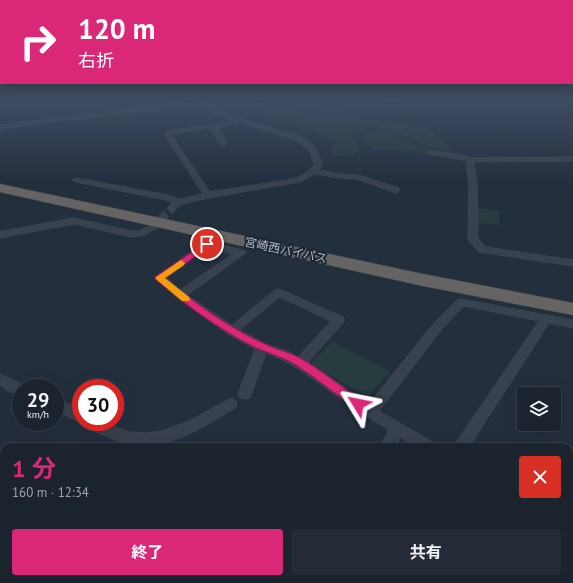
<!DOCTYPE html>
<html lang="ja">
<meta charset="utf-8">
<style>
body{margin:0;font-family:"PT Sans","Noto Sans JP",sans-serif;background:#242b36;color:#f1f3f6;height:100vh;display:flex;flex-direction:column;font-size:15px;white-space:nowrap}
*{box-sizing:border-box;margin:0}
p{font-size:13px;color:#a0a4aa}
.icon{flex:none;width:22px;height:22px;fill:none;stroke:currentColor;stroke-width:2;stroke-linecap:round;stroke-linejoin:round}
.map{position:relative;flex:1;overflow:hidden}
.drawer{position:absolute;left:0px;top:443px;width:573px;height:140px;display:flex;flex-direction:column;background:#1b232e;border-radius:12px 12px 0 0;box-shadow:0 4px 16px #0002,0 0 0 1px #39404a}
.drawer>*{flex:none}
.banner{position:absolute;left:0px;top:0px;width:573px;height:84px;box-shadow:0 4px 16px #0002,0 0 0 1px #39404a;background:#db2777;color:#fff;overflow:hidden}
.controls{position:absolute;left:517px;top:387px;display:grid;gap:8px}
.controls a{display:grid;place-items:center;width:44px;height:44px;border-radius:4px;background:#1b232e;box-shadow:0 4px 16px #0002,0 0 0 1px #39404a;font-size:20px}
.speed{position:absolute;left:12px;top:379px;display:flex;gap:8px;font-size:20px;font-weight:700;text-align:center}
.speed>*{display:grid;place-content:center;width:52px;height:52px;border-radius:50%;background:#1b232e;box-shadow:0 4px 16px #0002,0 0 0 1px #39404a;line-height:1}
.speed small{font-size:10px;font-weight:400}
.speed .limit{border:6px solid #d22;background:#fff;color:#111}
.pin{position:absolute;display:grid;place-items:center;width:34px;height:34px;color:#fff;margin:-17px;border:2px solid #fff;border-radius:50%;box-shadow:0 1px 4px #0007}
.me{position:absolute;width:44px;margin:-22px;rotate:305deg;stroke-linejoin:round;filter:drop-shadow(0 0 3px #0008)}
.turn{display:flex;align-items:center;gap:14px;height:84px;padding:0 12px;font-size:18px}
.turn .icon{width:52px;height:52px;stroke-width:2.5}
.turn b{display:block;font-size:28px;line-height:34px}
.round{display:grid;place-items:center;flex:none;width:42px;height:42px;border-radius:4px;background:#242b36}
.head{display:flex;align-items:center;justify-content:space-between;height:68px;padding:0 12px}
h1{font-size:24px;font-weight:700;line-height:30px;color:#db2777}
.button{display:flex;gap:8px;margin-top:auto;padding:8px 12px}
.button a{flex:1;height:46px;border-radius:4px;background:#db2777;color:#fff;font-size:16px;font-weight:700;line-height:46px;text-align:center}
.button a+a{background:#242b36;color:#f1f3f6}
.map>svg:first-child{display:block}
.green{fill:#263c3f}
.water{fill:#17263c}
.lines{fill:none;stroke-linecap:round;stroke-linejoin:round}
.minor-tunnel{stroke:#3a4453;stroke-width:8;stroke-dasharray:8 4;stroke-linecap:butt}
.minor-casing{stroke:#414a57;stroke-width:1}
.trunk-casing{stroke:#434c59;stroke-width:1}
.minor{fill:#38414e;fill-rule:evenodd}
.trunk{fill:#656462;fill-rule:evenodd}
.route{fill:#db2777;stroke:#8e194d}
.slow{fill:#f59e0b}
.labels{text-anchor:middle;dominant-baseline:central;stroke-width:4;stroke-linejoin:round;paint-order:stroke}
.street-label{font-size:12px;fill:#b4bcc9;stroke:#1d2633}
</style>
<div class="map">
<svg width="573" height="583" viewBox="0 0 573 583">
<rect width="100%" height="100%" fill="#242f3e"/>
<g class="green">
<path d="M245,103L262,104L297,112L428,127L455,153L432,148L378,125L351,134L361,149L351,155L333,156L330,150L336,141L290,121L246,107Z"/>
<path d="M379,128L432,151V154L400,150H373L361,137Z"/>
<path d="M478,208L499,211V225L478,223Z"/>
<path d="M332,342L390,371L370,394H363L312,365V362Z"/>
</g>
<path class="water" d="M273,100H401L402,103L371,102L330,108Z"/>
<g class="lines">
<path class="minor-tunnel" d="M152,228L174,206"/>
<g class="minor-casing">
<g id="minor">
<path d="M179,100H187L167,108L0,129V125L166,104Z"/>
<path d="M201,100H207L218,111L305,138C314,145 320,154 322,165L319,170L340,174L358,175L399,188L400,190L396,193L357,179L340,178L315,174L300,182L208,198L183,204L174,209L170,206L173,203L166,200L76,182L72,180L76,178L168,195L180,199L203,194L164,133L167,131L236,121L214,113ZM243,123L299,142L310,151L314,165L311,169L298,178L210,192L171,134L210,128L221,145H224L228,143L217,128Z"/>
<path d="M429,150L463,155L473,158L573,157V161L475,162L474,164L477,186L478,239L486,247L573,260V266L479,252L468,240L469,186L466,164L468,161L429,154Z"/>
<path d="M74,218L131,231H138L152,225L157,228L145,235L131,237L74,224L0,238V232Z"/>
<path d="M207,241L245,251L246,253L187,295L232,325L275,290L279,289L343,317L345,320L343,323L308,362L369,404L434,323L457,300L461,299L573,320V328L549,323L469,447H453L539,321L464,306L442,329L379,411L434,443L437,447H416L400,437L396,447H380L389,430C367,417 347,403 327,389C307,375 289,361 266,353L250,398L245,399L240,398L238,394L255,349L228,334L176,297L155,278L204,242ZM209,247L233,254L180,290L167,278ZM280,297L331,321L298,357L287,351L266,344L240,330Z"/>
<path d="M0,374L26,386L27,388H21V395L8,391L0,385Z"/>
<path d="M55,397L81,410V422H83C73,422 63,413 55,409Z"/>
<path d="M230,399L235,400L237,404L235,408C204,426 168,452 129,444C122,443 115,440 109,437C101,435 87,429 83,422H103L129,432L146,433L162,431L189,421Z"/>
<path d="M573,470V492L569,493V472Z"/>
<path d="M569,539L573,540V559L569,557Z"/>
</g>
</g>
<g class="trunk-casing">
<path id="trunk" d="M0,184L423,274L573,303V315L423,286L0,192Z"/>
</g>
<use href="#minor" class="minor"/>
<use href="#trunk" class="trunk"/>
</g>
<linearGradient id="sky" x2="0" y2="1"><stop stop-color="#141a22"/><stop offset="0.55" stop-color="#3f4d63"/><stop offset="1" stop-color="#3f4d63" stop-opacity="0"/></linearGradient>
<rect width="573" height="181" fill="url(#sky)"/>
<path class="route" d="M207,242L211,244L210,246L165,278C195,303 229,328 265,344C277,350 290,352 302,359C322,371 342,387 362,401L364,404L362,407L358,409L354,407C334,393 315,377 294,364C281,356 266,353 252,346C217,328 186,305 156,280L155,278L156,276Z"/>
<path class="slow" d="M181,260L185,263L184,265L165,278L189,297L190,299L189,301H182L155,278Z"/>
<g class="labels">
<g class="street-label">
<text transform="translate(286 250) rotate(12)">宮崎西バイパス</text>
</g>
</g>
</svg>
<div class="controls">
<a><svg class="icon" aria-label="layers" viewBox="0 0 24 24"><path d="M12 4l9 5-9 5-9-5zM3 14l9 5 9-5"/></svg></a>
</div>
<div class="speed"><div>29<small>km/h</small></div><div class="limit">30</div></div>
<div class="pin" style="left:207px;top:244px;background:#d93025"><svg class="icon" aria-label="arrive" viewBox="0 0 24 24"><path d="M6 21V4h12l-3 4 3 4H6"/></svg></div>
<svg class="me" style="left:358px;top:404px" viewBox="-20 -20 40 40"><path d="M0-17L14 15 0 8-14 15z" fill="#db2777" stroke="#fff" stroke-width="4"/></svg>
<div class="banner">
<div class="turn"><svg class="icon" aria-label="right" viewBox="0 0 24 24"><path d="M7 20v-9h11M14 6l5 5-5 5"/></svg><div><b>120 m</b>右折</div></div>
</div>
<section class="drawer">
<div class="head"><div><h1>1 分</h1><p>160 m · 12:34</p></div><a class="round" style="background:#d93025;color:#fff"><svg class="icon" aria-label="close" viewBox="0 0 24 24"><path d="M6 6l12 12M18 6L6 18"/></svg></a></div>
<div class="button"><a>終了</a><a>共有</a></div>
</section>
</div>
